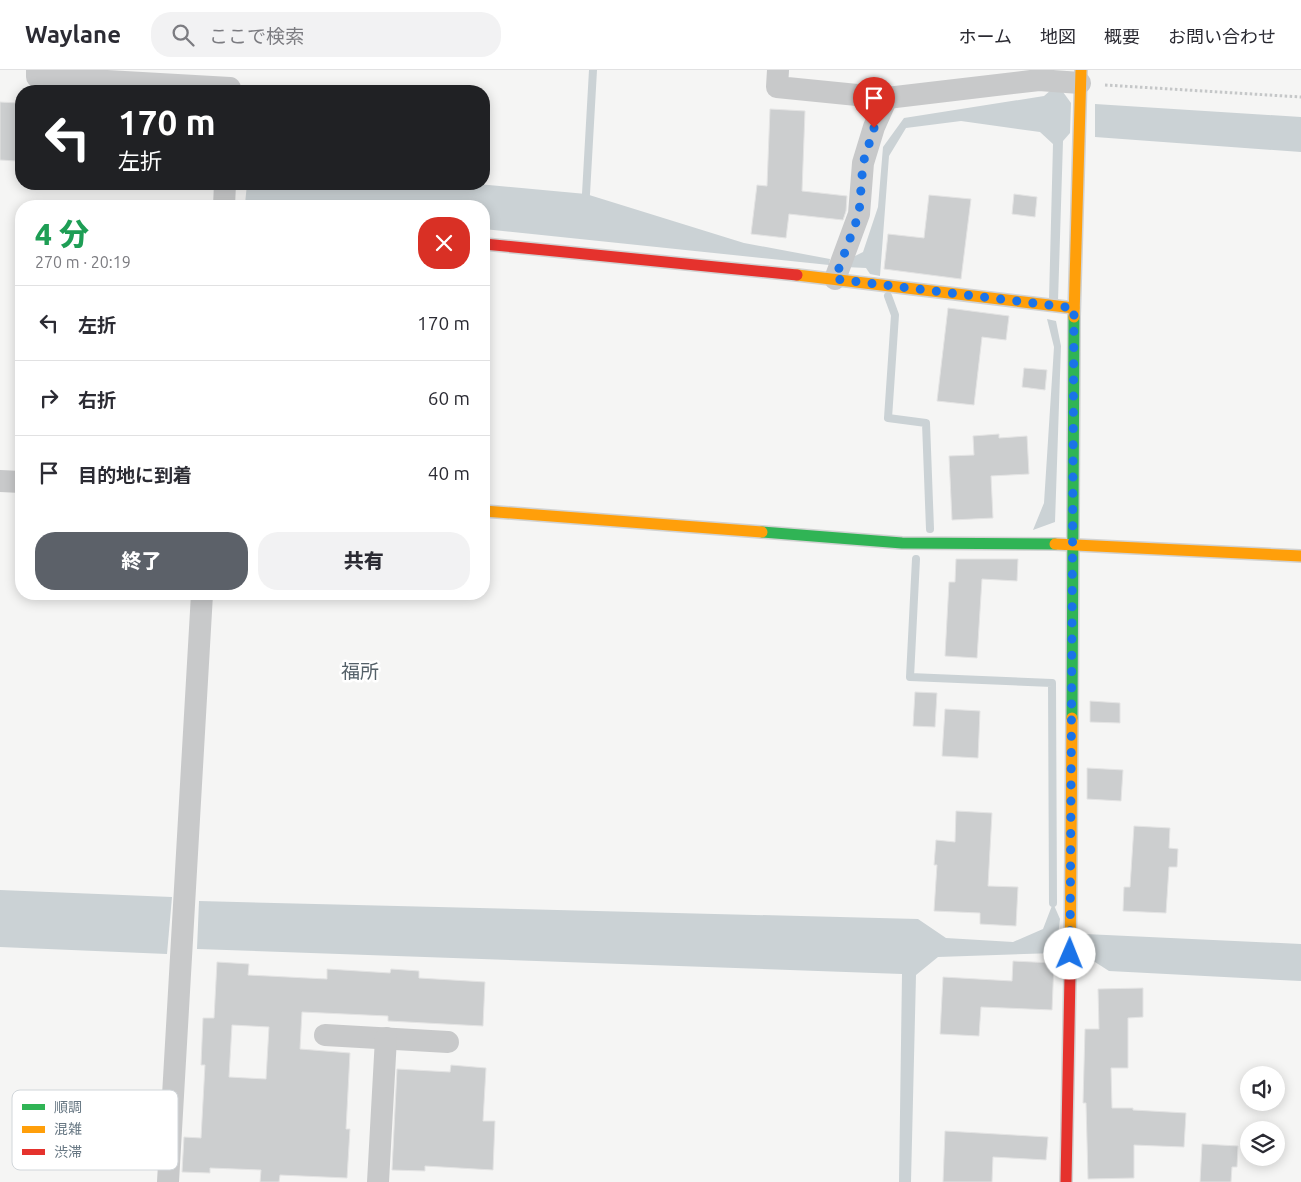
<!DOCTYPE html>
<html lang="ja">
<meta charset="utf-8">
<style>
body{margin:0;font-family:Ubuntu,"Noto Sans JP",sans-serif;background:#f2f2f3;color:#2b2b33;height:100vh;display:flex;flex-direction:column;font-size:19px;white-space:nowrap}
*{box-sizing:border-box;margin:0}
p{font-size:16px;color:#7c7c81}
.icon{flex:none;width:28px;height:28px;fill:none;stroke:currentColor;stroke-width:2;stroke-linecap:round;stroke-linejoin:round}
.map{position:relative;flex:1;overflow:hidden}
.details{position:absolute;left:15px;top:130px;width:475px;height:400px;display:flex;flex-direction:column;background:#fff;border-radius:20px;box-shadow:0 2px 12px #0003}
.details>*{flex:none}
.hud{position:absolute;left:15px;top:15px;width:475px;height:105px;border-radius:20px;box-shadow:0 2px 12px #0003;background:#202124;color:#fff;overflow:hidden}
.tools{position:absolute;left:1240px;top:996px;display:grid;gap:10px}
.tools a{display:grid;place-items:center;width:45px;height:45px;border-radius:50%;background:#fff;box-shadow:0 2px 12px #0003;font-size:25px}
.pin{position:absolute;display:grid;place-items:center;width:42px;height:42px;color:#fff;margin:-51px -21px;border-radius:50% 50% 50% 0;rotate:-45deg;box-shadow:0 0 5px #0007}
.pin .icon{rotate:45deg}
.me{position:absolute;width:55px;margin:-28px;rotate:1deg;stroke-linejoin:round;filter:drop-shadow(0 0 4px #0008)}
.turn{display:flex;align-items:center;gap:18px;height:105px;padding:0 20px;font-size:22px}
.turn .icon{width:65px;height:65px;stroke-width:2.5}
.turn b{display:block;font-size:35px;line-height:42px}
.round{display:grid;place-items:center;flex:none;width:52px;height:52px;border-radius:20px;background:#f2f2f3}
.head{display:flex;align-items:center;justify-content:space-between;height:85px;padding:0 20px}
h1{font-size:30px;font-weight:800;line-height:38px;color:#1e9e55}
.button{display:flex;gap:10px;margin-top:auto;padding:10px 20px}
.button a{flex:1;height:58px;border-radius:20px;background:#5c6169;color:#fff;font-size:20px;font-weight:800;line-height:58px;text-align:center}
.button a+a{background:#f2f2f3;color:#2b2b33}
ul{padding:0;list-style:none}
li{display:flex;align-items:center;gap:15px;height:75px;padding:0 20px;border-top:1px solid #e1e1e2}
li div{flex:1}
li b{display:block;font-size:19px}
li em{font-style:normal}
header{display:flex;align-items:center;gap:30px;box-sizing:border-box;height:70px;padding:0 25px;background:#fff;border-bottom:1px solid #e1e1e2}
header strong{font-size:24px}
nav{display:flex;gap:28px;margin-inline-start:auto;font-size:18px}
.search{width:350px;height:45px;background:#f2f2f3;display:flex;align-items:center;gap:12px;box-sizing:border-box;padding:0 18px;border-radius:20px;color:#7c7c81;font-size:19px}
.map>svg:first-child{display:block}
.water{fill:#cbd2d5}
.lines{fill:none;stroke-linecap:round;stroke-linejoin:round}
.stream{stroke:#cbd2d5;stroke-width:8}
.building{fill:#cccecf;stroke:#e4e4e4;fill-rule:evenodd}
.fast-casing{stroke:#d1d2d2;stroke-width:14}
.slow-casing{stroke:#d1d2d2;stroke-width:14}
.jam-casing{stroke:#d1d2d2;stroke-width:14}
.path{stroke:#c5c7c8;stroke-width:3;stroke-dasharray:2.5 2.5;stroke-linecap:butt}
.street{stroke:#c8c9ca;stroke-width:22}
.fast{stroke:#30b455;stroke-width:11}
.slow{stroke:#ff9f0a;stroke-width:11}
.jam{stroke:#e5322d;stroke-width:11}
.route{stroke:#1a73e8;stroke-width:9;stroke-dasharray:0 16.2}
.labels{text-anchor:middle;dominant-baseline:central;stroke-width:5;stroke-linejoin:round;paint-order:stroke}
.neighbourhood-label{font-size:19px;fill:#546068;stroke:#fff}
.key{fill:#fff;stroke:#d1d6da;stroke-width:1}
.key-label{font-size:14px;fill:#677783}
</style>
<header>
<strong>Waylane</strong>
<div class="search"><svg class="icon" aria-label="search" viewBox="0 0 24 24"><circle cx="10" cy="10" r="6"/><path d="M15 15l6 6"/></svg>ここで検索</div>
<nav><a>ホーム</a><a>地図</a><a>概要</a><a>お問い合わせ</a></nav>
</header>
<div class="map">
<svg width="1301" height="1112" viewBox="0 0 1301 1112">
<rect width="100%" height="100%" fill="#f5f5f4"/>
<g class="water">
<path d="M1051,20L1063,22L1071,33L1070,63L1063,71L1058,231L1049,230L1053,74L1040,62L961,51L906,58L889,86L880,206L870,204L866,198L845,197L847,190L863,182L878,137L883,77L904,48L1044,26Z"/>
<path d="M1095,34L1301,47V82L1095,67Z"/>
<path d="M247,114H478L586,124L744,173L830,189L829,195L484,159V136H269L245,134Z"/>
<path d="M1047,249L1056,251L1061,276L1055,452L1033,460L1044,433L1054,277Z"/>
<path d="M0,820L172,827L167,884L0,877Z"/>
<path d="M199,831L918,849L946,868L1013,872L1043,859L1053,833L1060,849L1056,883L938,887L916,905L911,1112H899L902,904L197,879Z"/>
<path d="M1085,864L1301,874V911L1109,901L1084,885Z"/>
</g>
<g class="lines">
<g class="stream">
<path d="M586,124L593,0"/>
<path d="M888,226L895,245L888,348L926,353L930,459"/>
<path d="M916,489L910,607L1052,613L1053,833"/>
</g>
</g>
<g class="building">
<path d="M0,32L19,33L16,91L0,90Z"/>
<path d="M770,39L805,41L802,121L847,126L846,141L843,150L789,144L786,168L751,164L757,115L767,116Z"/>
<path d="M1014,124L1037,127L1035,147L1012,144Z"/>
<path d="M929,125L971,129L961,209L884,199L888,164L924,168Z"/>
<path d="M948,238L1009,246L1006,270L982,267L974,335L937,331Z"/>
<path d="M1024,298L1047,300L1045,320L1022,317Z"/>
<path d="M999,364V368L1027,366L1029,404L991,406L993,448L952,450L949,386L974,385L973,366Z"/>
<path d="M956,489H1018L1017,511L982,509L977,588L945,586L949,512H955Z"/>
<path d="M915,622L937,623L935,657L913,656Z"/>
<path d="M1090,631L1120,633V653L1090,652Z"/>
<path d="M945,639L980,641L978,688L942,686Z"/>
<path d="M1087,698L1123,700L1121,731L1087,729Z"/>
<path d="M956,741L992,743L988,816L1018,817L1016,856L980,854V843L934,841L937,795H934L936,770L955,772Z"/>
<path d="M1134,756L1170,758L1169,778L1178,779L1177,797H1169L1166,843L1123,841L1124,817H1130Z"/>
<path d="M1013,891L1054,893L1052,940L981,937L979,966L940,964L943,907L1012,911Z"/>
<path d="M217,892L249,894L248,905L327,909V899L390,903L391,899L419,901V908L485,912L483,956L388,951V946L302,942L300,979L350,983L346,1059H350L347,1108L280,1105L279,1112H260L261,1100L210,1098V1103L182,1102L184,1067L201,1068L205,995H201L203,948H214ZM232,955L269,957L266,1009L229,1007Z"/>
<path d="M1143,918V947L1128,948V998H1111L1112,1038H1133V1040L1186,1043L1184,1077L1134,1075V1108L1088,1109L1086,1033H1083L1085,959H1099L1098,919Z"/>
<path d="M451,995L486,998L483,1051H495L493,1100L425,1096V1101L392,1100L397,999L450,1002Z"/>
<path d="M945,1061L1048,1067L1046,1090L993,1087L992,1112H943Z"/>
<path d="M1202,1074L1238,1076L1237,1097H1232L1231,1112H1200Z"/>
</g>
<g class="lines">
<g class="fast-casing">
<g id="fast">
<path d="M762,462L902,473L1055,474"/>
<path d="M1072,648L1074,247"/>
</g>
</g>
<g class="slow-casing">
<g id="slow">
<path d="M797,205L1074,238"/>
<path d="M1074,247L1081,0"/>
<path d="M484,441L762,462"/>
<path d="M1055,474L1301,486"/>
<path d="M1070,905L1072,648"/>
</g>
</g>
<g class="jam-casing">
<g id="jam">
<path d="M484,174L797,205"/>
<path d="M1066,1112L1070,905"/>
</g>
</g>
<path class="path" d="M1105,15L1301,27"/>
<g class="street">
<path d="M37,0V7L230,18"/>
<path d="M778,0L777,17L887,28L1039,10L1080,13"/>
<path d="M224,136L225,114"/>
<path d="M835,209L859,144L863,93L874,57L887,28"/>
<path d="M0,411L21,412"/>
<path d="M325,965L448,972"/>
<path d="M168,1112L202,524"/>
<path d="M378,1112L386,968"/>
</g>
<use href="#fast" class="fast"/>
<use href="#slow" class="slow"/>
<use href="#jam" class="jam"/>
</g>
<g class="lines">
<path class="route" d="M874,58L863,93L859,144L835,209L1074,238L1070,884"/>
</g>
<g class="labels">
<g class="neighbourhood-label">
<text x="360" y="601">福所</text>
</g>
</g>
<rect x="12" y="1020" width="166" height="80" rx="8" class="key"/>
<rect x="22" y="1034" width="23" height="6" fill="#30b455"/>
<rect x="22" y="1056" width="23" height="7" fill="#ff9f0a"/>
<rect x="22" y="1079" width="23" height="6" fill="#e5322d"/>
<g class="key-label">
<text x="54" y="1042">順調</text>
<text x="54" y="1064">混雑</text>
<text x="54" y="1087">渋滞</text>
</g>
</svg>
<div class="tools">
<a><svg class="icon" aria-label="sound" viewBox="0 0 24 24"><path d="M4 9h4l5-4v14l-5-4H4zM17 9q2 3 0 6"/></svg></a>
<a><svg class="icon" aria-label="layers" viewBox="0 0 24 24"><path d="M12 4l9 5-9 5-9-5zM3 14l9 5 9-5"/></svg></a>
</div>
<div class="pin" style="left:874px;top:58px;background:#d93025"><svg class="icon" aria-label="arrive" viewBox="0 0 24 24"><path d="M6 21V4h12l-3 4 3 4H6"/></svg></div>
<svg class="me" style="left:1070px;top:884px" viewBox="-20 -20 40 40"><circle r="19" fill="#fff"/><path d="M0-13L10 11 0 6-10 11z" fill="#1a73e8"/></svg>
<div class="hud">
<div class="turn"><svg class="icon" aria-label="left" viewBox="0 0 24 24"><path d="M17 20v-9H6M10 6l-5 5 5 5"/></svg><div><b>170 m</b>左折</div></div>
</div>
<section class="details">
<div class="head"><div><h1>4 分</h1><p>270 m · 20:19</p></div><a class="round" style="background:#d93025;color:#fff"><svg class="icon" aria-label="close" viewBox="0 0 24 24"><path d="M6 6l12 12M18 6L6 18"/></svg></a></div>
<ul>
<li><svg class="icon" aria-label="left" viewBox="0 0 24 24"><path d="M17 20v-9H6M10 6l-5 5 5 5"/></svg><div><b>左折</b></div><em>170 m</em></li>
<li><svg class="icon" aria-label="right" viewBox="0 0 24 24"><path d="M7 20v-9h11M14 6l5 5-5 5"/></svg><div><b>右折</b></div><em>60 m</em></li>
<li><svg class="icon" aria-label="arrive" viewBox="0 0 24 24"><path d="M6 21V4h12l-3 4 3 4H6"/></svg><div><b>目的地に到着</b></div><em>40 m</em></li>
</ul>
<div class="button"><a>終了</a><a>共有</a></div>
</section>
</div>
